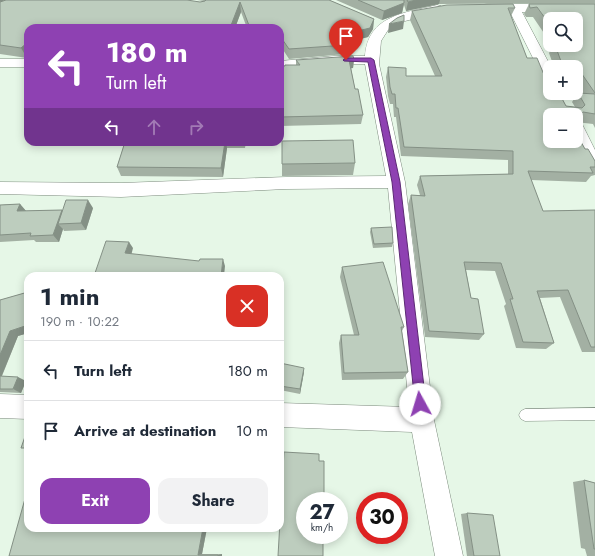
<!DOCTYPE html>
<meta charset="utf-8">
<style>
body{margin:0;font-family:Jost,sans-serif;background:#f2f2f3;color:#1f2937;height:100vh;display:flex;flex-direction:column;font-size:15px;white-space:nowrap}
*{box-sizing:border-box;margin:0}
p{font-size:13px;color:#747a83}
.icon{flex:none;width:22px;height:22px;fill:none;stroke:currentColor;stroke-width:2;stroke-linecap:round;stroke-linejoin:round}
.map{position:relative;flex:1;overflow:hidden}
.panel{position:absolute;left:24px;top:272px;width:260px;height:260px;display:flex;flex-direction:column;background:#fff;border-radius:12px;box-shadow:0 2px 10px #0003}
.panel>*{flex:none}
.banner{position:absolute;left:24px;top:24px;width:260px;height:122px;border-radius:12px;box-shadow:0 2px 10px #0003;background:#8e41b2;color:#fff;overflow:hidden}
.buttons{position:absolute;left:543px;top:12px;display:grid;gap:8px}
.buttons a{display:grid;place-items:center;width:40px;height:40px;border-radius:8px;background:#fff;box-shadow:0 2px 10px #0003;font-size:20px}
.speed{position:absolute;left:296px;top:492px;display:flex;gap:8px;font-size:20px;font-weight:700;text-align:center}
.speed>*{display:grid;place-content:center;width:52px;height:52px;border-radius:50%;background:#fff;box-shadow:0 2px 10px #0003;line-height:1}
.speed small{font-size:10px;font-weight:400}
.speed .limit{border:6px solid #d22;background:#fff;color:#111}
.pin{position:absolute;display:grid;place-items:center;width:34px;height:34px;color:#fff;margin:-41px -17px;border-radius:50% 50% 50% 0;rotate:-45deg;box-shadow:0 0 4px #0007}
.pin .icon{rotate:45deg}
.me{position:absolute;width:44px;margin:-22px;rotate:354deg;stroke-linejoin:round;filter:drop-shadow(0 0 3px #0008)}
.turn{display:flex;align-items:center;gap:14px;height:84px;padding:0 16px;font-size:18px}
.turn .icon{width:52px;height:52px;stroke-width:2.5}
.turn b{display:block;font-size:28px;line-height:34px}
.lanes{display:flex;align-items:center;height:38px;padding:0 16px;background:#0003;justify-content:center;gap:20px;direction:ltr}
.lanes .off{opacity:.35}
.round{display:grid;place-items:center;flex:none;width:42px;height:42px;border-radius:12px;background:#f2f2f3}
.headline{display:flex;align-items:center;justify-content:space-between;height:68px;padding:0 16px}
h1{font-size:24px;font-weight:700;line-height:30px}
.primary-button{display:flex;gap:8px;margin-top:auto;padding:8px 16px}
.primary-button a{flex:1;height:46px;border-radius:12px;background:#8e41b2;color:#fff;font-size:16px;font-weight:700;line-height:46px;text-align:center}
.primary-button a+a{background:#f2f2f3;color:#1f2937}
ul{padding:0;list-style:none}
li{display:flex;align-items:center;gap:12px;height:60px;padding:0 16px;border-top:1px solid #e0e1e3}
li div{flex:1}
li b{display:block;font-size:15px}
li em{font-style:normal}
.map>svg:first-child{display:block}
.lines{fill:none;stroke-linecap:round;stroke-linejoin:round}
.service-casing{stroke:#7c8b7d;stroke-width:1}
.minor-casing{stroke:#7c8b7d;stroke-width:1}
.service{fill:#fff;fill-rule:evenodd}
.minor{fill:#fff;fill-rule:evenodd}
.wall{fill:#a3b0a3}
.shaded-wall{fill:#849085}
.building{fill:#bdcdbe;stroke:#849085}
.route{fill:#8e41b2;stroke:#5c2a74}
</style>
<div class="map">
<svg width="595" height="556" viewBox="0 0 595 556">
<rect width="100%" height="100%" fill="#e6f7e7"/>
<g class="lines">
<g class="service-casing">
<path id="service" d="M595,408V420L525,421L521,419L519,415L521,411L525,409Z"/>
</g>
<g class="minor-casing">
<g id="minor">
<path d="M487,4H595V12H522L551,67H550V82L545,81L543,78L510,12L483,11L481,8L483,5Z"/>
<path d="M437,5L441,6L443,9L441,12L405,21L388,30L381,41L379,64L405,182L434,420L463,556H435L412,432L280,427V403L409,407L388,188L286,189L121,197L0,194V182L121,183L286,177L386,176L365,64H334L280,69V61L334,56H365C368,15 405,13 437,5Z"/>
<rect x="0" y="59" width="28" height="8"/>
<path d="M576,123L582,124L595,150V172L589,170L574,141H576Z"/>
<path d="M0,394L28,395V419L0,418Z"/>
</g>
</g>
<use href="#service" class="service"/>
<use href="#minor" class="minor"/>
</g>
<g class="wall">
<path d="M0,0L200,2L204,1L197,0H329L374,19L373,29L368,37L345,43L347,45L346,54L289,59L280,45V28H247L241,12L235,28H28V56L27,58L0,54Z"/>
<path d="M336,0H595V3L439,4L406,11L404,5L402,13L382,20Z"/>
<path d="M529,4H595V128L593,124L576,122V115H550L585,149L595,161V175L591,176L586,182L531,180L543,211L595,210V352H582L560,297L540,298L554,343L546,349L516,348L504,306L506,304L495,271L466,270L471,298L484,334L479,340L425,337L408,204L411,195H420L417,185L420,176L508,174V160L401,156L396,117H394L393,104H390L388,96L386,77L388,67L406,76H435L410,20L412,11L515,8L511,16L527,58L550,93L566,106L575,107L572,102L578,93H583L576,83V67H554L549,53L553,46L552,45H576L550,19V42L533,17H526L524,14Z"/>
<path d="M354,59L353,68H351L355,89L363,115L361,124L280,126V66L296,65V60Z"/>
<path d="M125,142H246L245,148H227L223,177L121,176L117,167Z"/>
<path d="M355,163L353,175L282,176V164Z"/>
<path d="M20,204L26,211L62,210V211L93,208L86,230L64,231L63,229L59,242H36L34,240L0,242V205Z"/>
<path d="M371,228L393,243L392,247L373,248L370,232Z"/>
<path d="M342,267L404,327L402,331L408,372L403,379L342,380L339,343L341,335H354L340,277Z"/>
<path d="M28,292V333L18,336L2,376L26,381L21,393L0,392V300Z"/>
<path d="M280,363L304,372L300,394L280,390Z"/>
<path d="M584,480L595,483V556H587L585,549L581,548L573,482Z"/>
<path d="M467,513L500,556H467L461,514Z"/>
<path d="M28,528H207L202,554H222V556H9Z"/>
</g>
<g class="shaded-wall">
<path d="M0,0H5L0,2Z"/>
<path d="M416,0H440L439,4L406,11L408,2Z"/>
<path d="M240,2L241,12L235,28H230Z"/>
<path d="M404,3L402,13L382,20L384,11Z"/>
<path d="M374,19L373,29L368,37L340,44L341,35Z"/>
<path d="M404,21L403,29L388,33L389,24Z"/>
<path d="M28,42V56L27,58L21,48Z"/>
<path d="M354,59L353,68L348,69L349,60Z"/>
<path d="M225,142H226L227,148L223,177L221,168Z"/>
<path d="M88,200L93,208L86,230L81,223Z"/>
<path d="M20,204L26,211L23,218L17,211Z"/>
<path d="M62,210L67,217L58,224L63,229L59,242L53,235Z"/>
<path d="M129,242L133,248L130,260L125,253Z"/>
<path d="M223,259L225,266L224,276H221Z"/>
<path d="M28,325V333L18,336L0,380V355L10,331Z"/>
<path d="M304,368V372L300,394V389Z"/>
<path d="M18,377L26,381L21,393L13,389Z"/>
<path d="M203,528H207L202,554L198,555Z"/>
<path d="M222,554V556H218V555Z"/>
</g>
<g class="building">
<path d="M6,0H187L200,2L205,1L206,0H329L374,19L370,28L341,35L347,45L289,49L280,36V28H250L240,2L230,28H58L46,26L44,28H28V42L21,48L0,45V2Z"/>
<path d="M358,0H404V3L384,11Z"/>
<path d="M407,0H416L408,2Z"/>
<path d="M513,4L515,8H508L527,58H537L550,89V93H559L566,106L582,108L585,105L578,93L595,94V114L583,112L581,114H566L567,115H550V141H576V133L585,149H588L595,161V167H590L593,173L528,171L543,211L595,210V347H591L568,290L537,291L554,343L523,342L510,299H513L501,263L464,262L471,298L478,299L484,334L429,331L411,195L425,196L420,176L513,174V151L404,147L398,108H396L395,94H392L390,87L388,67L406,68V76H442L412,11L447,5Z"/>
<path d="M529,4H595V93L575,64H562L555,45H576V19H550V25L537,7L530,8Z"/>
<path d="M404,15V21L389,24L397,18Z"/>
<path d="M353,56L354,59L349,60L355,89H358L363,115L280,117V66H285V65H300L296,60Z"/>
<path d="M353,140L355,163L282,164V141Z"/>
<path d="M125,142H225L221,168L117,167Z"/>
<path d="M66,200H88L81,223L58,224Z"/>
<path d="M20,204L17,211L62,210L53,235L30,236L31,233L0,235V205Z"/>
<path d="M392,227L393,243L374,244L371,228Z"/>
<path d="M106,241L129,242L125,253L199,261L200,259H223L221,276H94Z"/>
<path d="M383,262L404,327H401L408,372L344,373L341,335H359L342,267Z"/>
<path d="M28,292V325L10,331L0,355V300Z"/>
<path d="M280,363L304,368L300,389L280,386Z"/>
<path d="M0,376L18,377L13,389H0Z"/>
<path d="M28,428V448H21Z"/>
<path d="M284,452L319,454V461H324V501H305V535H323V556H278Z"/>
<path d="M584,480L595,483V549H594Z"/>
<path d="M28,488V528H203L198,555H218V556H9Z"/>
<path d="M467,513L493,515L500,556H474Z"/>
</g>
<path class="route" d="M346,58H371L374,60L400,182L426,404L424,407L420,409L417,407L415,404L392,182L368,62L344,61L343,60Z"/>
</svg>
<div class="buttons">
<a><svg class="icon" aria-label="search" viewBox="0 0 24 24"><circle cx="10" cy="10" r="6"/><path d="M15 15l6 6"/></svg></a>
<a>+</a>
<a>−</a>
</div>
<div class="speed"><div>27<small>km/h</small></div><div class="limit">30</div></div>
<div class="pin" style="left:346px;top:60px;background:#d93025"><svg class="icon" aria-label="arrive" viewBox="0 0 24 24"><path d="M6 21V4h12l-3 4 3 4H6"/></svg></div>
<svg class="me" style="left:420px;top:404px" viewBox="-20 -20 40 40"><circle r="19" fill="#fff"/><path d="M0-13L10 11 0 6-10 11z" fill="#8e41b2"/></svg>
<div class="banner">
<div class="turn"><svg class="icon" aria-label="left" viewBox="0 0 24 24"><path d="M17 20v-9H6M10 6l-5 5 5 5"/></svg><div><b>180 m</b>Turn left</div></div>
<div class="lanes"><svg class="icon" aria-label="left" viewBox="0 0 24 24"><path d="M17 20v-9H6M10 6l-5 5 5 5"/></svg><svg class="icon off" aria-label="ahead" viewBox="0 0 24 24"><path d="M12 20V5M6 11l6-6 6 6"/></svg><svg class="icon off" aria-label="right" viewBox="0 0 24 24"><path d="M7 20v-9h11M14 6l5 5-5 5"/></svg></div>
</div>
<section class="panel">
<div class="headline"><div><h1>1 min</h1><p>190 m · 10:22</p></div><a class="round" style="background:#d93025;color:#fff"><svg class="icon" aria-label="close" viewBox="0 0 24 24"><path d="M6 6l12 12M18 6L6 18"/></svg></a></div>
<ul>
<li><svg class="icon" aria-label="left" viewBox="0 0 24 24"><path d="M17 20v-9H6M10 6l-5 5 5 5"/></svg><div><b>Turn left</b></div><em>180 m</em></li>
<li><svg class="icon" aria-label="arrive" viewBox="0 0 24 24"><path d="M6 21V4h12l-3 4 3 4H6"/></svg><div><b>Arrive at destination</b></div><em>10 m</em></li>
</ul>
<div class="primary-button"><a>Exit</a><a>Share</a></div>
</section>
</div>
